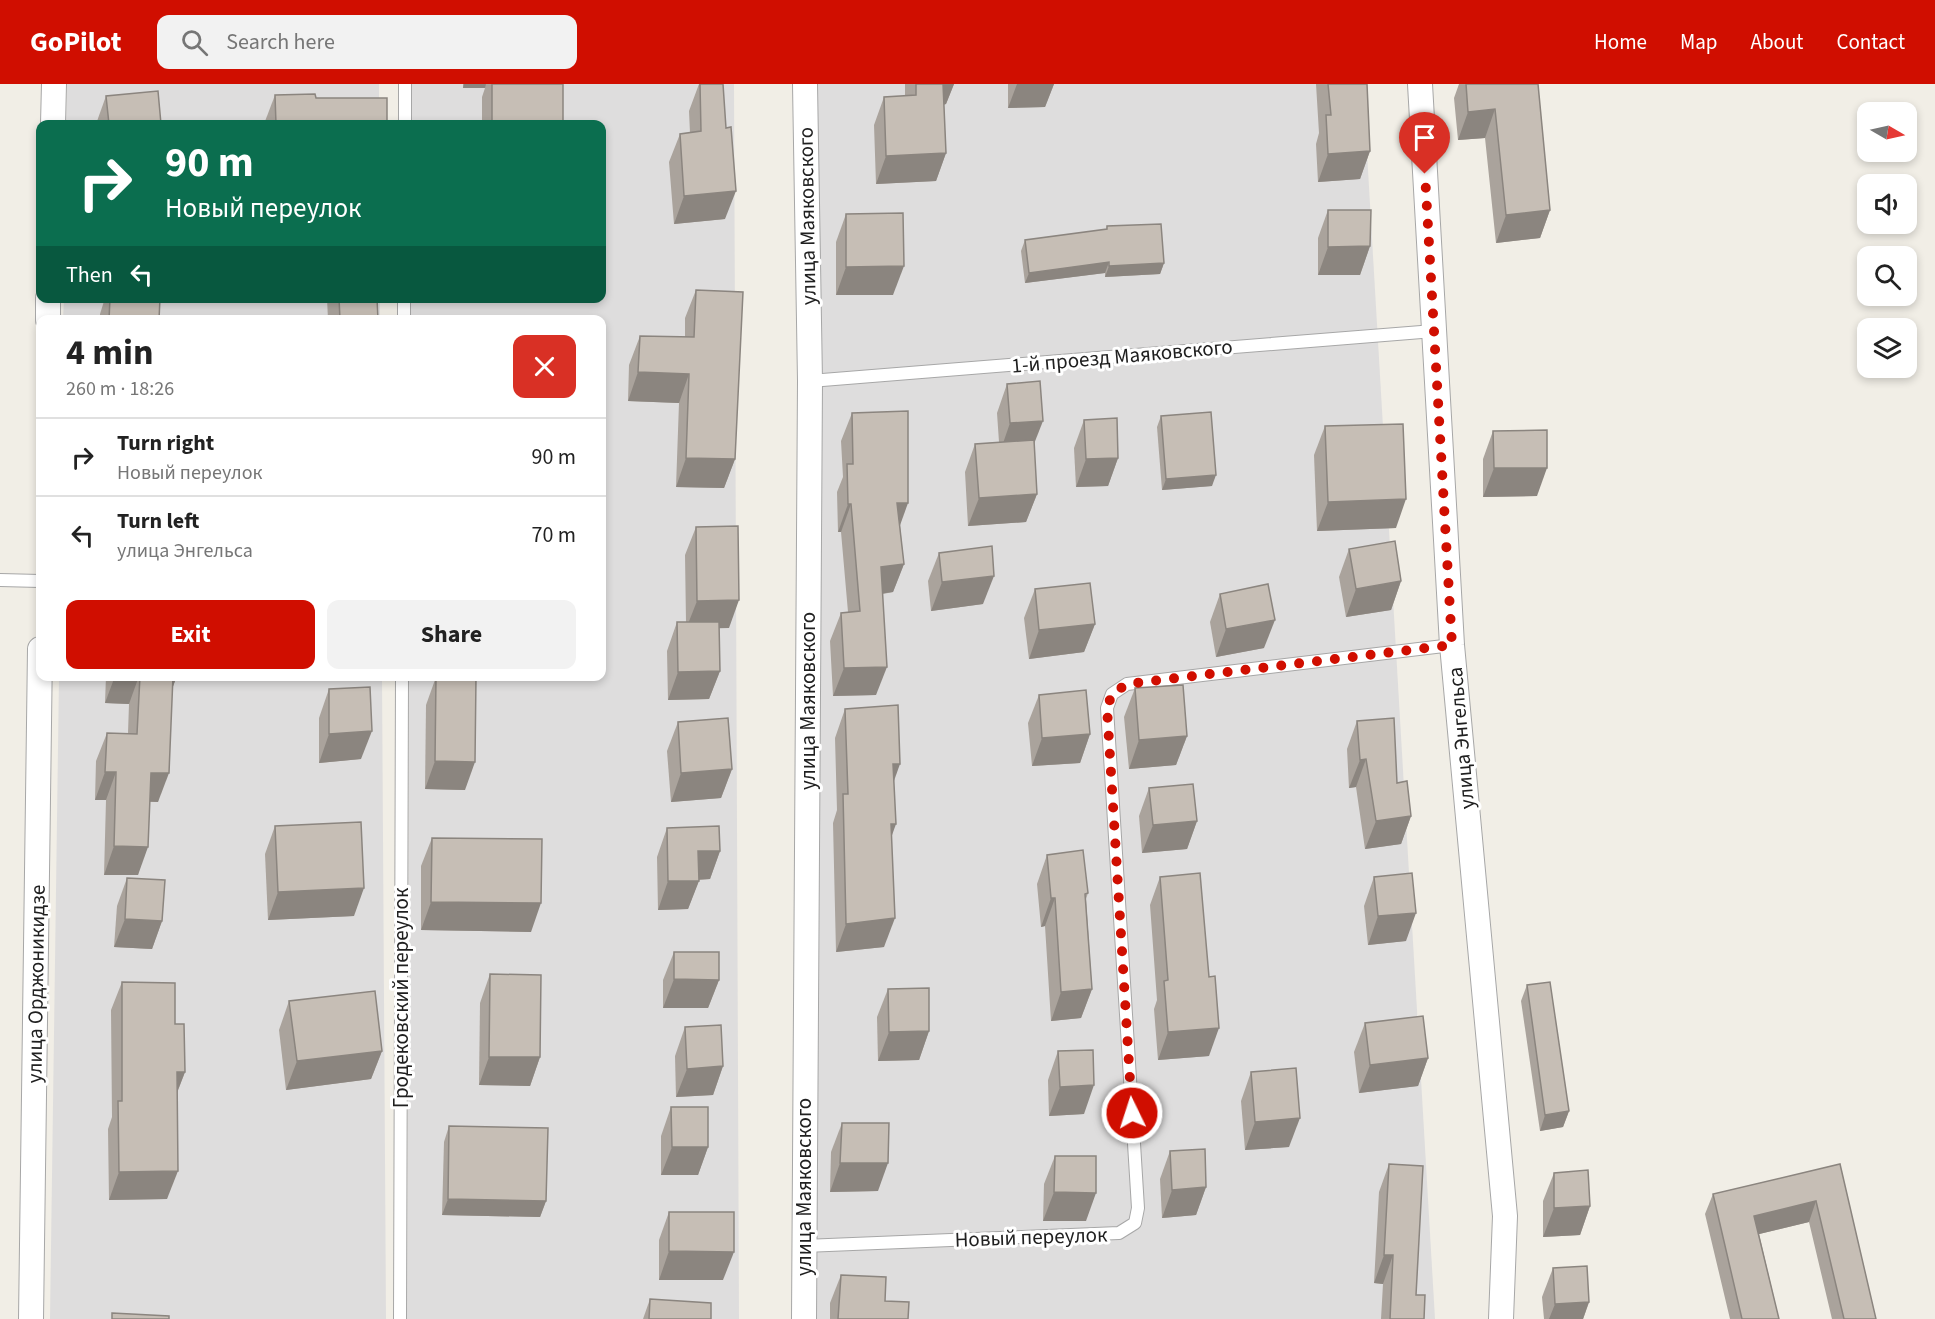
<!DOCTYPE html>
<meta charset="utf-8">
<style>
body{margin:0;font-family:"Source Sans 3",sans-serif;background:#f2f2f2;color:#222;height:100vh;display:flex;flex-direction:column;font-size:22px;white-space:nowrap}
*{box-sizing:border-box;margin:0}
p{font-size:20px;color:#767676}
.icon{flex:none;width:33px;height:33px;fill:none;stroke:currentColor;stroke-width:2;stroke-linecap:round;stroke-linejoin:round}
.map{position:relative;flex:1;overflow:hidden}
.side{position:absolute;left:36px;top:231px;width:570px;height:366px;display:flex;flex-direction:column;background:#fff;border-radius:12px;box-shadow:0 3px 9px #0003}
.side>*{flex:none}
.guide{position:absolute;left:36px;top:36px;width:570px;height:183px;border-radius:12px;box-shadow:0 3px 9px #0003;background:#0b6e4f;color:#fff;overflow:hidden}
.needle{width:39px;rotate:99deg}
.tools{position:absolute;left:1857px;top:18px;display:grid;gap:12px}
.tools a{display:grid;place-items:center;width:60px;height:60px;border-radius:12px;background:#fff;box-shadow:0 3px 9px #0003;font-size:30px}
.pin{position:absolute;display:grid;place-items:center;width:51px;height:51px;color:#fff;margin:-62px -26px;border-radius:50% 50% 50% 0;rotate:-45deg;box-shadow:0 0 6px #0007}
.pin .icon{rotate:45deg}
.me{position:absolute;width:66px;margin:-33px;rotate:356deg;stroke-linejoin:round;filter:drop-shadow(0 0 4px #0008)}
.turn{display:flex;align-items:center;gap:21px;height:126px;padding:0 30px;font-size:27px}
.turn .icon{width:78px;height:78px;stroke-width:2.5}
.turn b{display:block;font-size:42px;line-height:51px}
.then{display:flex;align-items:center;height:57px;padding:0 30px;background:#0003;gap:12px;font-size:22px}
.round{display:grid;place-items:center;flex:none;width:63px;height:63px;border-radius:12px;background:#f2f2f2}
.head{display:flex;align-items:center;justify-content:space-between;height:102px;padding:0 30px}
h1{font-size:36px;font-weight:700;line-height:45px}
.button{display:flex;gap:12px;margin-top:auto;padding:12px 30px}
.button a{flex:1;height:69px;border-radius:12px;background:#d00e00;color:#fff;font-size:24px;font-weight:700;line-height:69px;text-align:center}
.button a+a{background:#f2f2f2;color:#222}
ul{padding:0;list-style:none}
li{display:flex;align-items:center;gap:18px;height:78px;padding:0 30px;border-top:2px solid #e0e0e0}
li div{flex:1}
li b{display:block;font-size:22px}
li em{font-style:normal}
header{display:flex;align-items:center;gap:36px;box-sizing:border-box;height:84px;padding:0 30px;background:#d00e00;color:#fff}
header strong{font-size:28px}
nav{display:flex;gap:33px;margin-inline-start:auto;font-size:21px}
.search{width:420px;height:54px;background:#f2f2f2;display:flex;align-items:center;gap:15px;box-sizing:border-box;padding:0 21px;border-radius:12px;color:#767676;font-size:22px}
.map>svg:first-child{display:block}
.residential{fill:#dedddd}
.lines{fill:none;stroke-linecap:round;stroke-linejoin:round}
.lane-casing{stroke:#a7a7a7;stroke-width:14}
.street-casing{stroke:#a7a7a7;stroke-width:26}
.lane{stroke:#fff;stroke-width:12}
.street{stroke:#fff;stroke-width:24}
.wall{fill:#aaa39c}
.shaded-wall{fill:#8b857f}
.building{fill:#c6beb5;stroke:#8b857f;stroke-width:1.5}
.route{stroke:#d00e00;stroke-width:10;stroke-dasharray:0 18}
.labels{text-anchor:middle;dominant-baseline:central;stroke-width:6;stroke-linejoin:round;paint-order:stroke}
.street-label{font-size:21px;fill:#202020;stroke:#fff}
</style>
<header>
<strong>GoPilot</strong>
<div class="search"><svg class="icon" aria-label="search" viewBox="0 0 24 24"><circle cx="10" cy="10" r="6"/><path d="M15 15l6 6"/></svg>Search here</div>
<nav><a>Home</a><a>Map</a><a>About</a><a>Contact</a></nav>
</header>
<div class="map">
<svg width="1935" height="1235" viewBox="0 0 1935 1235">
<rect width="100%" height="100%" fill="#f1eee6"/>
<g class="residential">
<path d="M67,0H379V40H66Z"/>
<path d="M411,0H734L739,1235H407L409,593L602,592V236L410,235V215L602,214V40H411Z"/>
<path d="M802,0H1363L1435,1235H807Z"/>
<path d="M64,215H380V235L63,236Z"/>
<path d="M59,593H382L386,1235H50Z"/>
</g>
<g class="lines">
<g class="lane-casing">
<g id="lane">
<path d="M405,40V0"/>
<path d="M404,236V214"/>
<path d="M810,297L1434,247"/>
<path d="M0,496L40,497"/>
<path d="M804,1162L1119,1149L1135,1139L1138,1124L1107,624L1112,610L1127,600L1452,561"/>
<path d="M400,1235L402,592"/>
</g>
</g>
<g class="street-casing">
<g id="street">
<path d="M1420,0L1452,561L1505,1132L1501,1235"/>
<path d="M53,40L54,0"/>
<path d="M48,236V214"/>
<path d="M31,1235L40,565"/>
<path d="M804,1235L810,297L805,0"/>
</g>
</g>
<use href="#lane" class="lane"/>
<use href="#street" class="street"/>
</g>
<g class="wall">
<path d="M463,0H563V40H482V13L485,4H463Z"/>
<path d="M699,0H723L725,135L674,140L669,78L680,50L690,49L689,27Z"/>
<path d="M905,0H954L946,20L944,21L946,69L936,97L876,100L874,41L884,13L905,12Z"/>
<path d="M1008,0H1054L1045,23L1008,24Z"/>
<path d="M1316,0H1367L1370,67L1360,95L1318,98L1316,60L1319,49Z"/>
<path d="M1459,0H1538L1550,126L1540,154L1496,159L1485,54L1458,56L1454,14Z"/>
<path d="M275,11L316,14L387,40H264Z"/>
<path d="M106,12L161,40H96Z"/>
<path d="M1328,126L1370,162L1360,191H1318V154Z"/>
<path d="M846,130L893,211H836V158Z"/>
<path d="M1107,142L1164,179L1160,190L1105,193V189L1025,199L1021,167L1025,156L1106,146Z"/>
<path d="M696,206L735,375L724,404L676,403L679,319L628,317L629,281L640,252L685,253V234Z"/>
<path d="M105,214H160L159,236H100V230Z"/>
<path d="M327,214H377L378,236H328Z"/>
<path d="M1007,300L1034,360L1037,410L1026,438L968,442L965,388L975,360L999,358L997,329Z"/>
<path d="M852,329L900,442L904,480L893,508L883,510L876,611L833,612L830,557L841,529L848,528L841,448H838L837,408L843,393L841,357Z"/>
<path d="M1161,332L1212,402L1162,406L1157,343Z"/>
<path d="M1084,336L1118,374L1108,402L1076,403L1074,364Z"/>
<path d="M1325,342L1396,444L1317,447L1314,371Z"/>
<path d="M1493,347L1537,412L1483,413V375Z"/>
<path d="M696,443L729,544H719L720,587L709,615L668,616L667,567L677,538H686L685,471Z"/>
<path d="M1349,465L1401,497L1391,526L1346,533L1339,493Z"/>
<path d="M939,469L983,520L931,527L928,497Z"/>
<path d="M1035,505L1095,540L1084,568L1029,575L1024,534Z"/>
<path d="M1220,510L1264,564L1216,573L1210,538Z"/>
<path d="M106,592H177L172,605L158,718H150L138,791H104L106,716H95L96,677L107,649H128L129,620L105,619Z"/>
<path d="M436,593L465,706L425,705L426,621Z"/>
<path d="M1135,604L1187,652L1176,681L1129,685L1124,633Z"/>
<path d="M329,605L361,675L319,679V634Z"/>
<path d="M1039,611L1090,650L1080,679L1032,682L1028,639Z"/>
<path d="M845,625L894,697L892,752L884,863L836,868L833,739L837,726L835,654Z"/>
<path d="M1357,637L1397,699L1411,732L1401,760L1365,765L1356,703L1349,704L1347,665Z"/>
<path d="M678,638L732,685L721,714L671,718L667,667Z"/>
<path d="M1149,704L1197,737L1187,765L1142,769L1139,732Z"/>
<path d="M275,742L354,832L268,836L265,770Z"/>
<path d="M667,744L720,767L710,795L699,796L688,825L658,826L657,773Z"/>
<path d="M432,754L531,848L421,846V782Z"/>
<path d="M1047,771L1088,809L1086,815L1092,905L1081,934L1051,937L1045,842L1041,843L1037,800Z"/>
<path d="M1160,793L1209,972L1158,976L1154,925L1157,916L1150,821Z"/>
<path d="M1374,793L1406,857L1368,861L1364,822Z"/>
<path d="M127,794L162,837L152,865L114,863L117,822Z"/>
<path d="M674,868L719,896L708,924H663V896Z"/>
<path d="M490,890L540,973L530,1002L479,1001L480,919Z"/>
<path d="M122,898L175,940L185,988L177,1009L167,1115L109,1116L108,1045L112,1033L111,926Z"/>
<path d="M1527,901L1569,1027L1563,1043L1540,1047L1521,917Z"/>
<path d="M888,905L929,947L919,976L878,977L877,933Z"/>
<path d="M289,917L382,967L371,995L286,1006L279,946Z"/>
<path d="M1365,939L1428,974L1418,1002L1359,1009L1354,968Z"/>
<path d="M685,943L723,982L713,1011L676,1013L675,972Z"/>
<path d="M1058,967L1084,1030L1049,1032L1048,996Z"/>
<path d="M1251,988L1289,1063L1245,1066L1241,1017Z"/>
<path d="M671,1023L708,1063L698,1091H661V1052Z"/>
<path d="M842,1039L878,1107L830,1108L831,1068Z"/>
<path d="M449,1042L546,1117L540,1133L442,1131L444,1058Z"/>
<path d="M1170,1067L1206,1103L1196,1131L1162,1134L1160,1095Z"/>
<path d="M1055,1072L1086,1137H1043L1044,1100Z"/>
<path d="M1389,1080L1416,1211L1424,1235H1381L1383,1200L1374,1199L1379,1108Z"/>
<path d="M1840,1080L1876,1235H1832L1809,1138L1759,1150L1779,1235H1730L1705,1130L1713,1110Z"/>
<path d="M1554,1089L1590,1122L1580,1151L1543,1153V1117Z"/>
<path d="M669,1128L723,1196H659V1156Z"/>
<path d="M1553,1184L1589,1218L1583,1235H1544L1542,1213Z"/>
<path d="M841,1191L885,1217L908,1235H830V1219Z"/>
<path d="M650,1215L711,1235H643Z"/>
</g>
<g class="shaded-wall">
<path d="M464,0H486L485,4H463Z"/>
<path d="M940,0H954L946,20L932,21Z"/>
<path d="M1017,0H1054L1045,23L1008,24Z"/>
<path d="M1495,25L1485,54L1458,56L1468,28Z"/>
<path d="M1370,67L1360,95L1318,98L1328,70Z"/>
<path d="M946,69L936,97L876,100L886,72Z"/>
<path d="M736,107L725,135L674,140L684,112Z"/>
<path d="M1550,126L1540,154L1496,159L1506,131Z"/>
<path d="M1370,162L1360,191H1318L1328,163Z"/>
<path d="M1109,178L1105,189L1025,199L1029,189Z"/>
<path d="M1164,179L1160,190L1105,193L1109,182Z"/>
<path d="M904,182L893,211H836L846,183Z"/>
<path d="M638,288L689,290L679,319L628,317Z"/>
<path d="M1043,337L1032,365L1000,368L1010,339Z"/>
<path d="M686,374L735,375L724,404L676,403Z"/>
<path d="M1118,374L1108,402L1076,403L1086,375Z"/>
<path d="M1494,384H1547L1537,412L1483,413Z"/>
<path d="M1216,391L1212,402L1162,406L1166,395Z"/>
<path d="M1037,410L1026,438L968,442L979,414Z"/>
<path d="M1406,415L1396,444L1317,447L1328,418Z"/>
<path d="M897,419H908L898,447Z"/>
<path d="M848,420H851L841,448H838Z"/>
<path d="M904,480L893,508L871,511L881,483Z"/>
<path d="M994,492L983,520L931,527L942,498Z"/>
<path d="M1401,497L1391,526L1346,533L1356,505Z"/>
<path d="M739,516L729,544L686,545L697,517Z"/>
<path d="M1275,536L1264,564L1216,573L1226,545Z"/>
<path d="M1095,540L1084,568L1029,575L1039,546Z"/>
<path d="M887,583L876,611L833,612L844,584Z"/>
<path d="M720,587L709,615L668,616L678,588Z"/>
<path d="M115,592H139L129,620L105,619Z"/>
<path d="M172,592H177L166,620Z"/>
<path d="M372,647L361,675L319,679L329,650Z"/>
<path d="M1090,650L1080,679L1032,682L1042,654Z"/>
<path d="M1187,652L1176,681L1129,685L1139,656Z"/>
<path d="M1366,675L1356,703L1349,704L1360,676Z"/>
<path d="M435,677L475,678L465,706L425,705Z"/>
<path d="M893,680H900L890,708Z"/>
<path d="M732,685L721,714L671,718L681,689Z"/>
<path d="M105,688H116L106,716H95Z"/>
<path d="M151,689H169L158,718L141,717Z"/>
<path d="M1411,732L1401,760L1365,765L1376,737Z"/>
<path d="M1197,737L1187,765L1142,769L1153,741Z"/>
<path d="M891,740H896L886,768Z"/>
<path d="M114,762L148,763L138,791H104Z"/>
<path d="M698,767H720L710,795L688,796Z"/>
<path d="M668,797H699L688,825L658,826Z"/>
<path d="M364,804L354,832L268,836L278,808Z"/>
<path d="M1051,814H1055L1045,842L1041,843Z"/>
<path d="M431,818L541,819L531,848L421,846Z"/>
<path d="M1416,829L1406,857L1368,861L1378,832Z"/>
<path d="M895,834L884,863L836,868L846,840Z"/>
<path d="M125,835L162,837L152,865L114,863Z"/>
<path d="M674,895L719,896L708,924H663Z"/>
<path d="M1092,905L1081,934L1051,937L1061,908Z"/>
<path d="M1219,944L1209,972L1158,976L1168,948Z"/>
<path d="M929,947L919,976L878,977L889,948Z"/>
<path d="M382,967L371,995L286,1006L297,977Z"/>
<path d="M489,973H540L530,1002L479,1001Z"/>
<path d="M1428,974L1418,1002L1359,1009L1370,981Z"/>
<path d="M723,982L713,1011L676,1013L687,985Z"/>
<path d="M177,988H185L174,1016Z"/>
<path d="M1094,1001L1084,1030L1049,1032L1060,1003Z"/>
<path d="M1569,1027L1563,1043L1540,1047L1545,1031Z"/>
<path d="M1300,1034L1289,1063L1245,1066L1255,1038Z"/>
<path d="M672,1063H708L698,1091H661Z"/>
<path d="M840,1079H888L878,1107L830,1108Z"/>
<path d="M178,1087L167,1115L109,1116L119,1088Z"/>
<path d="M1206,1103L1196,1131L1162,1134L1172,1106Z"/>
<path d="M1054,1108L1096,1109L1086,1137H1043Z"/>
<path d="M448,1115L546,1117L540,1133L442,1131Z"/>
<path d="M1816,1117L1809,1138L1747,1153L1754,1132Z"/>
<path d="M1590,1122L1580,1151L1543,1153L1554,1124Z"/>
<path d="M669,1167L734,1168L723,1196H659Z"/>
<path d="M1384,1171H1393L1383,1200L1374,1199Z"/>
<path d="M1589,1218L1583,1235H1549L1555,1220Z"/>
</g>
<g class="building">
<rect x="492" y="0" width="71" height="40"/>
<path d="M700,0H723L726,44L731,43L736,107L684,112L680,50L701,47Z"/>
<path d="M916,0H943L946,69L886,72L884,13L916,11Z"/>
<path d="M1328,0H1367L1370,67L1328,70L1326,31H1331Z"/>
<path d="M1466,0H1538L1550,126L1506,131L1495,25L1468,28Z"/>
<path d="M158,7L161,40H109L106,12Z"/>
<path d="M315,10L316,14H387V40H276L275,11Z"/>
<path d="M1328,126H1371L1370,162L1328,163Z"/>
<path d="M903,129L904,182L846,183V130Z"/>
<path d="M1161,140L1164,179L1109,182V178L1029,189L1025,156L1107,145V142Z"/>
<path d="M696,206L743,208L735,375L686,374L689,290L638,288L640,252L694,253Z"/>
<path d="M110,214H160L159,236H109Z"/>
<path d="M339,214H377L378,236H340Z"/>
<path d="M1040,297L1043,337L1010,339L1007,300Z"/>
<path d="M908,327V419H897L904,480L881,483L887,583L844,584L841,529L860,527L851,420H848L847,380H853L852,329Z"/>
<path d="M1211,328L1216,391L1166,395L1161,332Z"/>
<path d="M1117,334L1118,374L1086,375L1084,336Z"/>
<path d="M1403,340L1406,415L1328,418L1325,342Z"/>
<path d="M1547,346V384H1494L1493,347Z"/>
<path d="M1034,356L1037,410L979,414L975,360Z"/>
<path d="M738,442L739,516L697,517L696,443Z"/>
<path d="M1395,457L1401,497L1356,505L1349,465Z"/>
<path d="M992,462L994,492L942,498L939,469Z"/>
<path d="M1090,499L1095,540L1039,546L1035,505Z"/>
<path d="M1268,500L1275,536L1226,545L1220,510Z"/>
<path d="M677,538H719L720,587L678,588Z"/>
<path d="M140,592H173L169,689H151L148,763L114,762L116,688H105L107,649L137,650Z"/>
<path d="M436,593H476L475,678L435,677Z"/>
<path d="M1183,601L1187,652L1139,656L1135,604Z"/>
<path d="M370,603L372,647L329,650V605Z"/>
<path d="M1086,606L1090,650L1042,654L1039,611Z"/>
<path d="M898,621L900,680H893L896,740H891L895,834L846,840L843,710H848L845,625Z"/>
<path d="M728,634L732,685L681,689L678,638Z"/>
<path d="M1394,634L1397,699L1407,697L1411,732L1376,737L1366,675L1360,676L1357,637Z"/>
<path d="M1193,700L1197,737L1153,741L1149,704Z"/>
<path d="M361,738L364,804L278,808L275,742Z"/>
<path d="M719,742L720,767H698L699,797H668L667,744Z"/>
<path d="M432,754L542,755L541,819L431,818Z"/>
<path d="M1083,766L1088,809L1085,810L1092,905L1061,908L1055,814H1051L1047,771Z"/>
<path d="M1200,789L1209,893L1215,892L1219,944L1168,948L1164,897L1168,896L1160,793Z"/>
<path d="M1412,789L1416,829L1378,832L1374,793Z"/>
<path d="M127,794L165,796L162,837L125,835Z"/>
<path d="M674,868H719V896L674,895Z"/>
<path d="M490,890L541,891L540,973H489Z"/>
<path d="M122,898L175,899V940H184L185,988H177L178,1087L119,1088L118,1017H122Z"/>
<path d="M1550,898L1569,1027L1545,1031L1527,901Z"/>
<path d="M929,904V947L889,948L888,905Z"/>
<path d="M375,907L382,967L297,977L289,917Z"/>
<path d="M1423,932L1428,974L1370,981L1365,939Z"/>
<path d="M721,941L723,982L687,985L685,943Z"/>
<path d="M1093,966L1094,1001L1060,1003L1058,967Z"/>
<path d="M1296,984L1300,1034L1255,1038L1251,988Z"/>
<path d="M671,1023H708V1063H672Z"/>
<path d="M842,1039H889L888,1079H840Z"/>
<path d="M449,1042L548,1044L546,1117L448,1115Z"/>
<path d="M1205,1065L1206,1103L1172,1106L1170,1067Z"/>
<path d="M1055,1072H1096V1109L1054,1108Z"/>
<path d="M1389,1080L1423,1082L1416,1211H1425L1424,1235H1390L1393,1171H1384Z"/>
<path d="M1840,1080L1876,1235H1844L1816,1117L1754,1132L1779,1235H1742L1713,1110Z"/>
<path d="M1588,1086L1590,1122L1554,1124V1089Z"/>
<path d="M669,1128H734V1168L669,1167Z"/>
<path d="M1587,1182L1589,1218L1555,1220L1553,1184Z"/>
<path d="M841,1191L886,1193L885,1217L909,1218L908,1235H838Z"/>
<path d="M650,1215L711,1219V1235H649Z"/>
<path d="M112,1229L169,1232V1235H112Z"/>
</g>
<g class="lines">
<path class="route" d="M1132,1029L1107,624L1112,610L1127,600L1452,561L1425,90"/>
</g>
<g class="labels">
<g class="street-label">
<text transform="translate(807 132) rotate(-91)">улица Маяковского</text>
<text transform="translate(1122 272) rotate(-5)">1-й проезд Маяковского</text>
<text transform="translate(808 617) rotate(-90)">улица Маяковского</text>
<text transform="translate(1461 654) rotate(-95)">улица Энгельса</text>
<text transform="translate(36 900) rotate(-89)">улица Орджоникидзе</text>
<text transform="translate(401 914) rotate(-90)">Гродековский переулок</text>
<text transform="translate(804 1103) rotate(-90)">улица Маяковского</text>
<text transform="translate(1031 1153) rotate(-2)">Новый переулок</text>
</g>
</g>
</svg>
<div class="tools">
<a><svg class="needle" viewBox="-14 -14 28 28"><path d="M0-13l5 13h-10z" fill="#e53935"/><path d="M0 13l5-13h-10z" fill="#767676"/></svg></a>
<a><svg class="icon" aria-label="sound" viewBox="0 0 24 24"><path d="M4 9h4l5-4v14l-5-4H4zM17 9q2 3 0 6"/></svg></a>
<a><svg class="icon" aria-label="search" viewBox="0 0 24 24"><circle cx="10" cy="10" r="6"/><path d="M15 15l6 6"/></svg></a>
<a><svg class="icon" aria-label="layers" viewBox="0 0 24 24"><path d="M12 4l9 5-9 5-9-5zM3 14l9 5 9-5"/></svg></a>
</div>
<div class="pin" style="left:1425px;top:90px;background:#d93025"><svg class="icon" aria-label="arrive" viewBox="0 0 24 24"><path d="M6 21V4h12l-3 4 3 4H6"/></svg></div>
<svg class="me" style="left:1132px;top:1029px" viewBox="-20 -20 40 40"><circle r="17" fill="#d00e00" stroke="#fff" stroke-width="3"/><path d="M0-11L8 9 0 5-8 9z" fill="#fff"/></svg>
<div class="guide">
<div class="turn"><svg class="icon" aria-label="right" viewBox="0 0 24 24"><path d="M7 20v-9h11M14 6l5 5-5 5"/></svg><div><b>90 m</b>Новый переулок</div></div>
<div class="then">Then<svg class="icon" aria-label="left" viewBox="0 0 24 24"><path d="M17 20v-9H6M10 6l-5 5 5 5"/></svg></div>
</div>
<section class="side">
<div class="head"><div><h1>4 min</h1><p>260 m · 18:26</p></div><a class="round" style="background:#d93025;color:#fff"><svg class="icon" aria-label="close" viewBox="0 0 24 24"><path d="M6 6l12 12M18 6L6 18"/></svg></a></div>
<ul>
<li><svg class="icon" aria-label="right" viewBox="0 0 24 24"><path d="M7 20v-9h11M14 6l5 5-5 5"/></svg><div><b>Turn right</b><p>Новый переулок</p></div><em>90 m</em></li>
<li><svg class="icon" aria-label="left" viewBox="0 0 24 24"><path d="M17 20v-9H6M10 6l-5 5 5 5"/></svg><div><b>Turn left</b><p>улица Энгельса</p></div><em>70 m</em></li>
</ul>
<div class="button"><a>Exit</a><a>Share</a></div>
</section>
</div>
